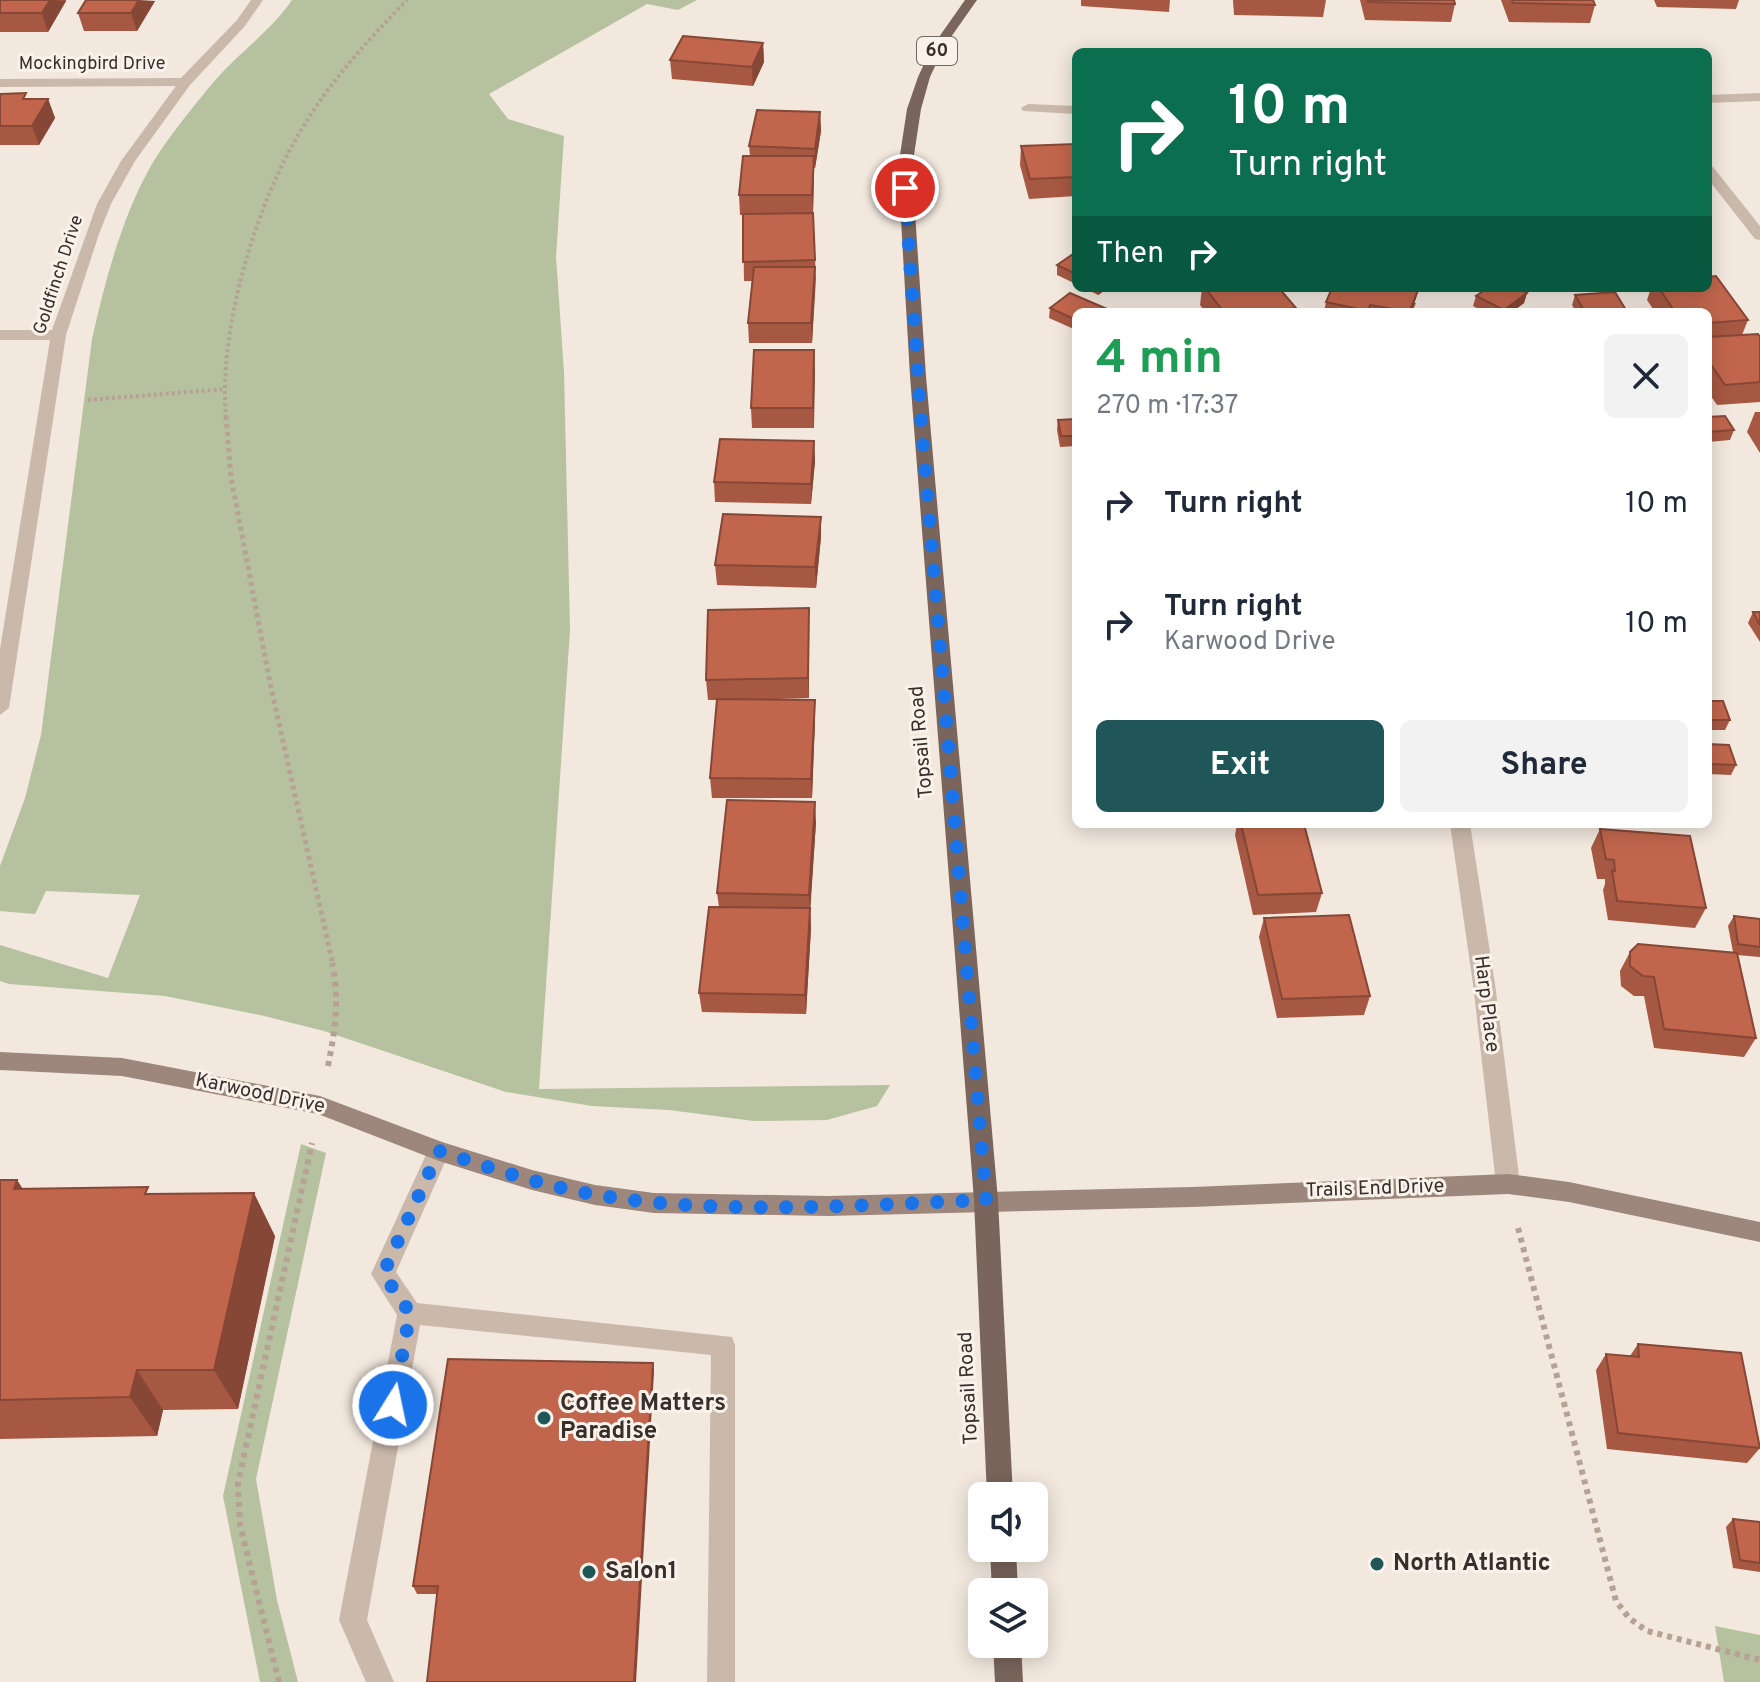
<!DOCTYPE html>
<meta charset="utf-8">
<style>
body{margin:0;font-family:Overpass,sans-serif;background:#f2f2f3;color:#1f2937;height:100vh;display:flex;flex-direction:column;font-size:30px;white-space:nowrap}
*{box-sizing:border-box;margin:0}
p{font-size:26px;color:#747a83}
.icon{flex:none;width:44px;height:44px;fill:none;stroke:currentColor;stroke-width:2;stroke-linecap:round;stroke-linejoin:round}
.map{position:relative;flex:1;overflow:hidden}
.sheet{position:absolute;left:1072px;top:308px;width:640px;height:520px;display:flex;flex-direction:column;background:#fff;border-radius:12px;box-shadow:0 4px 20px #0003}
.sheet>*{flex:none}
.hud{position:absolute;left:1072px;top:48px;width:640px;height:244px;border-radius:12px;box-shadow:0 4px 20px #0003;background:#0b6e4f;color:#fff;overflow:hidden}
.tools{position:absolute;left:968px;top:1482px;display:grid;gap:16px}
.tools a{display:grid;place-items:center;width:80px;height:80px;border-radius:12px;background:#fff;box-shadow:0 4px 20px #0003;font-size:40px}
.pin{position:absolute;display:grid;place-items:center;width:68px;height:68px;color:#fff;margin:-34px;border:4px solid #fff;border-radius:50%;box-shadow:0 2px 8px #0007}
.me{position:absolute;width:88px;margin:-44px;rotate:10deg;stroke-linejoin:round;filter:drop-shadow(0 0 6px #0008)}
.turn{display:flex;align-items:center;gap:28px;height:168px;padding:0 24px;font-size:36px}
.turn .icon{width:104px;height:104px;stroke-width:2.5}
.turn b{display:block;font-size:56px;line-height:68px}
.then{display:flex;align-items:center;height:76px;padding:0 24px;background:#0003;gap:16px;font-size:30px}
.round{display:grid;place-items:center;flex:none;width:84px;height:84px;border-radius:12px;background:#f2f2f3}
.overview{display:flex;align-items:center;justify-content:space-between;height:136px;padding:0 24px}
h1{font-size:48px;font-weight:700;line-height:60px;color:#1e9e55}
.primary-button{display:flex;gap:16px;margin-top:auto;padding:16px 24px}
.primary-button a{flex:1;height:92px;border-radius:12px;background:#215658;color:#fff;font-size:32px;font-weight:700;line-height:92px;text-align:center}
.primary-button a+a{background:#f2f2f3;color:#1f2937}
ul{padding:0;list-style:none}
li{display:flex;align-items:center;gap:24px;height:120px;padding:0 24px}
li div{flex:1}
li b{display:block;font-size:30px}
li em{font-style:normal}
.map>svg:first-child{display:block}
.green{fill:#b6c19f}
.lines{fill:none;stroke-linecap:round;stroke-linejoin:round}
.path-far2{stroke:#b5a295;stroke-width:4;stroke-dasharray:3 3;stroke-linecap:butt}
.path-far1{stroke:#b5a295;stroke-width:5;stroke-dasharray:4 4;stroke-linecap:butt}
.path{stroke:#b5a295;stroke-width:6;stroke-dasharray:5 5;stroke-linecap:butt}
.lane{fill:#cab8ab;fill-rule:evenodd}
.street{fill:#cab8ab;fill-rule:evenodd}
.secondary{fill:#9d877c;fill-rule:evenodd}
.primary{fill:#79655b;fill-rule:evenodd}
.wall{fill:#a65842}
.shaded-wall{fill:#874736}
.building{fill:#c1664d;stroke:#874736;stroke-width:2}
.route{stroke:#1a73e8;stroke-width:14;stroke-dasharray:0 25.2}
.poi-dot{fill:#215658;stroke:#f9f2eb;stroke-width:3}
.labels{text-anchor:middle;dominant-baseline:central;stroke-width:6;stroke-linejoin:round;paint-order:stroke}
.shield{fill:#f9f2eb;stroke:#726964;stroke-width:2}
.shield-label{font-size:18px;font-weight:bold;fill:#382e2a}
.far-street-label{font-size:18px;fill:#382e2a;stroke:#f9f2eb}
.street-label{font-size:20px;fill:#382e2a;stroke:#f9f2eb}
.near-poi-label{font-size:24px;font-weight:bold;fill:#382e2a;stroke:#f9f2eb;text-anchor:start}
</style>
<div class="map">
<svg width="1760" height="1682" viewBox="0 0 1760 1682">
<rect width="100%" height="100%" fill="#f2e8de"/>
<g class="green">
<path d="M292,0H697L678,10L647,4L489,94L508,119L564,136L556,257L564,372L570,630L539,1089L890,1085L877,1106L827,1120L754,1121L669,1110L592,1106L506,1092L324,1031L260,1015L165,996L9,984L0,981V945L108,978L140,895L46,891L35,914L0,911V866L25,798L41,735L92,339C105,281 122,216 152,164C168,137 191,110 211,85C236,55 270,32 292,0Z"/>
<path d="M301,1144L326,1153L256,1479L277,1600L298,1682H260L223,1496Z"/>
<path d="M1715,1626L1760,1635V1682H1724Z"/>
</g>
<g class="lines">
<g class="path-far2">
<path d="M88,400L225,389"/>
<path d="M226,418C218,327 257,199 306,122C334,77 370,38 407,0"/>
</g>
<path class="path-far1" d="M226,416L231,477L270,683L333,965"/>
<g class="path">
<path d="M328,1066C335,1031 340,999 332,963"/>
<path d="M1518,1228L1616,1601L1629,1618L1647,1631L1760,1660"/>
<path d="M279,1682L240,1525L238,1483L312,1143"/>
</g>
<path class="lane" d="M439,1141L447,1144L450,1151L396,1272L417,1303L732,1337L735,1345V1682H707L711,1355L420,1325L367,1620L394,1682H366L339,1620L397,1315L371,1274L431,1144Z"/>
<g class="street">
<path d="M251,0H263L245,26L190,85L135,161L111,204L99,234L66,335L9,708L0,715V649L50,340H0V330H52L97,204L121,161L176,86L0,87V79L181,78L237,20Z"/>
<path d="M1760,93V101L1708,103V95Z"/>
<path d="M1028,104L1076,106V114L1023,111L1021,108Z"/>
<path d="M1708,166L1713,167L1760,226V240L1755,239L1708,179Z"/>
<path d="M1450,824H1470L1495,984L1520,1184L1516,1191L1508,1194L1500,1191L1496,1184L1473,984Z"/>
</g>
<path class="secondary" d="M0,1052L122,1058L320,1096L442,1142L532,1170L595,1185L654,1193L828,1196L1192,1187L1508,1174L1569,1182L1760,1222V1242L1569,1202L1508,1194L1192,1207L828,1216L654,1213L595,1205L532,1190L439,1161L318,1114L122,1076L0,1070Z"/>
<g class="primary">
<path d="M965,0H977L944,47L930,77L921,109L912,168L926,376L998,1200L1013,1496H987L974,1200L910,376L898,168L907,109L918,77L932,47Z"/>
<path d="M990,1548H1016L1018,1592H992Z"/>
<path d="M993,1644H1021L1023,1682H995Z"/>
</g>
</g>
<g class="wall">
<path d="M0,0H66V1L48,32H0Z"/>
<path d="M1081,0H1170L1169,12L1081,6Z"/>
<path d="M1233,0H1326L1323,17L1234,15Z"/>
<path d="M1360,0H1454L1455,4L1451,22L1365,20Z"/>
<path d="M1501,0H1593L1595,5L1590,23L1509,22Z"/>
<path d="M1654,0H1739L1736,9L1657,7Z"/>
<path d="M155,1L137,31H84L78,13Z"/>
<path d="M763,43L764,62L753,86L672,79L670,60Z"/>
<path d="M0,94L28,99H48L55,118L39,145H0Z"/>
<path d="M820,112L821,131L815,168H814L813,213L816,279L812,343H749L748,323L752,281H744L743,215H740L739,195L750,156L749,146Z"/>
<path d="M1076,144V196L1029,199L1020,165L1021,146Z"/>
<path d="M1076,252V284L1057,275V265Z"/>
<path d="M1084,288H1108L1098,295Z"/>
<path d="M1202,288H1279L1295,312H1205L1200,305Z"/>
<path d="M1556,288H1594V289L1558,291Z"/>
<path d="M1651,288H1708L1748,320L1742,335L1760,337V402L1717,405L1708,392V312H1655L1647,300Z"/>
<path d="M1527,293L1524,303L1512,312H1484L1473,306L1476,296Z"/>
<path d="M1575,295L1626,310L1625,312H1576L1572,305Z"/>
<path d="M1326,302L1416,303L1412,312H1324Z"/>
<path d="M1050,308L1076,312V330L1049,318Z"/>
<path d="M814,350V428H752L751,408Z"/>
<path d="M1755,412H1760V453L1747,432Z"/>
<path d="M1708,417L1734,430L1730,440L1708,442Z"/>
<path d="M1076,419V446L1060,447L1057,430L1058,420Z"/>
<path d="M814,441L815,461L811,504L715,502L714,482Z"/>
<path d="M821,517V537L816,588L717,585L715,565Z"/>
<path d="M809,608V698L742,700L815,720L812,798H712L710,778L717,700H708L706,680Z"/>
<path d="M1753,612H1760V642L1748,623Z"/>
<path d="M1708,701L1730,720L1725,730H1708Z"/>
<path d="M1708,744L1736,765L1731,775L1708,774Z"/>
<path d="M816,822L810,908L811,928L806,1014L702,1012L699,993L719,907L717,893Z"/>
<path d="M1237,824H1304L1322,893L1316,912L1253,915L1235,835Z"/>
<path d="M1600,829L1706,908L1695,928L1608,920L1603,890L1605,884V879H1597L1591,848Z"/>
<path d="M1734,916L1760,919V957L1737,955L1756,1038L1744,1057L1654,1048L1644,996H1634L1621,986L1620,971L1630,952H1733L1728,926Z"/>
<path d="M1264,918L1370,996L1364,1015L1277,1018L1259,937Z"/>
<path d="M0,1180H17L22,1189L152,1194L275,1236L238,1409L163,1410L157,1436L0,1439Z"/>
<path d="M1638,1344L1760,1448L1747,1463L1607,1449L1596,1370L1606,1354L1630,1356Z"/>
<path d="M653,1363L654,1372L438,1594H417L413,1586Z"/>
<path d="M1733,1519L1760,1522V1572L1733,1568L1726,1527Z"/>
</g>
<g class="shaded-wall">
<path d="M50,0L66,1L48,32L42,13Z"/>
<path d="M139,0L155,1L137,31L131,13Z"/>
<path d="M763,43L764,62L753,86L752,67Z"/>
<path d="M48,99L55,118L39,145L32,126Z"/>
<path d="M820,112L821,131L815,168V149Z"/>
<path d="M814,156V175L813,214L812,195Z"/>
<path d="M815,267V287L812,343L811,323Z"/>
<path d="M1099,288H1108L1098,295Z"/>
<path d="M1419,288L1412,312H1409Z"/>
<path d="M1527,293L1524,303L1512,312H1503L1504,310Z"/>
<path d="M1296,308L1295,312H1275Z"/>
<path d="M814,350L815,370L814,428L813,408Z"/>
<path d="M814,441L815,461L811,504V484Z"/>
<path d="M821,517V537L816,588L815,567Z"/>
<path d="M809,608V698L808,678Z"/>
<path d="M815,700V720L812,798L811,779Z"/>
<path d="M815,802L816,822L810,914L809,895Z"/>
<path d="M810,908L811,928L806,1014L805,995Z"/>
<path d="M17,1180L45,1223L14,1189Z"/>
<path d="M254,1193L275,1236L238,1409L214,1370Z"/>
<path d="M653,1363L654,1372L636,1682H634Z"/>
<path d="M137,1370L163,1410L157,1436L130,1397Z"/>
</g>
<g class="building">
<path d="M0,0H50L42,13H0Z"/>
<path d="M86,0H139L131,13H78Z"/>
<path d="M1368,0H1454L1455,4L1368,2Z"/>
<path d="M1512,0H1593L1595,5L1513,3Z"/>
<path d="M683,36L763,43L752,67L670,60Z"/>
<path d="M26,93L23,99H48L32,126H0V94Z"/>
<path d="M757,110L820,112L815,149L749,146Z"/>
<path d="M1076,144V177L1030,179L1021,146Z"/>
<path d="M743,156H814L812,195H739Z"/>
<path d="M813,213L815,260L743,262V214Z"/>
<path d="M1076,252V274L1057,265Z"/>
<path d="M754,267H815L811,323H748Z"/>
<path d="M1716,276L1748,320L1708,323V312H1675L1659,288H1708V277Z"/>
<path d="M1205,288H1279L1296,308L1275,312H1224Z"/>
<path d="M1332,288H1419L1409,312L1370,305L1368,311L1326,302Z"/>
<path d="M1488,288H1516L1527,293L1504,310L1476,296Z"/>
<path d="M1615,292L1626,310L1585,312L1575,295Z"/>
<path d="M1070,293L1114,312H1076V320L1050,308Z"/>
<path d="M1758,334L1760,337V382L1725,385L1708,360V337Z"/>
<path d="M754,350H814L813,408H751Z"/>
<path d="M1725,416L1734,430L1708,432V417Z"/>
<path d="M1076,419V436H1061L1058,420Z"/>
<path d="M720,439L814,441L811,484L714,482Z"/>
<path d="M723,514L821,517L815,567L715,565Z"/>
<path d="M809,608L808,678L706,680L708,610Z"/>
<path d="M1753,612H1760V625Z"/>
<path d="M717,699L815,700L811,779L710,778Z"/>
<path d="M1708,701H1723L1730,720H1708Z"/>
<path d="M1708,744L1729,745L1736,765L1708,764Z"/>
<path d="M727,800L815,802L809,895L717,893Z"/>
<path d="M1241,824H1304L1322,893L1258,895Z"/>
<path d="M1600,829L1690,836L1706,908L1617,901L1612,870L1615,871L1614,860L1606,859Z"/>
<path d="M709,907L810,908L805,995L699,993Z"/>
<path d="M1349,915L1370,996L1282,999L1264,918Z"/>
<path d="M1734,916L1760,919V947L1738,944Z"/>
<path d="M1638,944L1737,953L1756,1038L1664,1029L1654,977L1643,976L1630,966V952Z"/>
<path d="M0,1180H17L14,1189L148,1187L145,1194L254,1193L214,1370H137L130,1397L0,1400Z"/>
<path d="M1638,1344L1741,1353L1760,1448L1618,1433L1606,1354L1639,1357Z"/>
<path d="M448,1359L653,1363L634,1682H427L438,1586H413Z"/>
<path d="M1733,1519L1760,1522V1563L1740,1560Z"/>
</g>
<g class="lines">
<path class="route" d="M393,1405L410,1313L383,1274L439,1151C490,1168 543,1186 597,1195C722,1216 859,1205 986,1200L920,406L905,188"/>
</g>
<g class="poi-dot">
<circle cx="544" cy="1418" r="8"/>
<circle cx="1377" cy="1564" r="8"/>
<circle cx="589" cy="1572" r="8"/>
</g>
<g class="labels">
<rect class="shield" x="917" y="37" width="40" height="28" rx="6"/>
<g class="shield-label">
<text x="937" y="51">60</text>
</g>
<g class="far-street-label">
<text x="92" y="64">Mockingbird Drive</text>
<text transform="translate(59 275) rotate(-72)">Goldfinch Drive</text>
</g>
<g class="street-label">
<text transform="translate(922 742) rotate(-95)">Topsail Road</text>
<text transform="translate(1486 1004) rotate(83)">Harp Place</text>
<text transform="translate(260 1094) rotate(12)">Karwood Drive</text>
<text transform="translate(1375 1189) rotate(-2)">Trails End Drive</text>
<text transform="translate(969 1388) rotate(-93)">Topsail Road</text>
</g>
<g class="near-poi-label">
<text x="560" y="1404">Coffee Matters<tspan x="560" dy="28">Paradise</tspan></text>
<text x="1393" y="1564">North Atlantic</text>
<text x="605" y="1572">Salon1</text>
</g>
</g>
</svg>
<div class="tools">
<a><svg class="icon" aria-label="sound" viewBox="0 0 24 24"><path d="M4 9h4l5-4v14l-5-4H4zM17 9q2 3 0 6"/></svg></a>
<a><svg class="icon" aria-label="layers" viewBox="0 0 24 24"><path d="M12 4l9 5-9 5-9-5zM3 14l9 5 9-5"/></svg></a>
</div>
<div class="pin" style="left:905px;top:188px;background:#d93025"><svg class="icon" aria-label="arrive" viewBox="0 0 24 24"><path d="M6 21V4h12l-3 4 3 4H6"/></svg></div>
<svg class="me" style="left:393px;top:1405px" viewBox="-20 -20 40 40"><circle r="17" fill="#1a73e8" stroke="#fff" stroke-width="3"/><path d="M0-11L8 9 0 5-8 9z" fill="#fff"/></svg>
<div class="hud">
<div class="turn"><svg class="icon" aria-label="right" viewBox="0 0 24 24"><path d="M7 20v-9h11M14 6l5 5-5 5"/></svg><div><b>10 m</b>Turn right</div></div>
<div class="then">Then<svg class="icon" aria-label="right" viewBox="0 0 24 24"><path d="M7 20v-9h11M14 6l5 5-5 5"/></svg></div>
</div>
<section class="sheet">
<div class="overview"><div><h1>4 min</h1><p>270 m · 17:37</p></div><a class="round"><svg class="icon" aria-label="close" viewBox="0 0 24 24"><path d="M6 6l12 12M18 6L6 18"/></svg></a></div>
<ul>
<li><svg class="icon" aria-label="right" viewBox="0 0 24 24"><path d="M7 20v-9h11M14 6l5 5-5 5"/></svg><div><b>Turn right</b></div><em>10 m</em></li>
<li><svg class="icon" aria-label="right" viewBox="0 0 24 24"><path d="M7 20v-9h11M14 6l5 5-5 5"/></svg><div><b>Turn right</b><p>Karwood Drive</p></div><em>10 m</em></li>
</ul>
<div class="primary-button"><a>Exit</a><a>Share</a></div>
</section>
</div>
